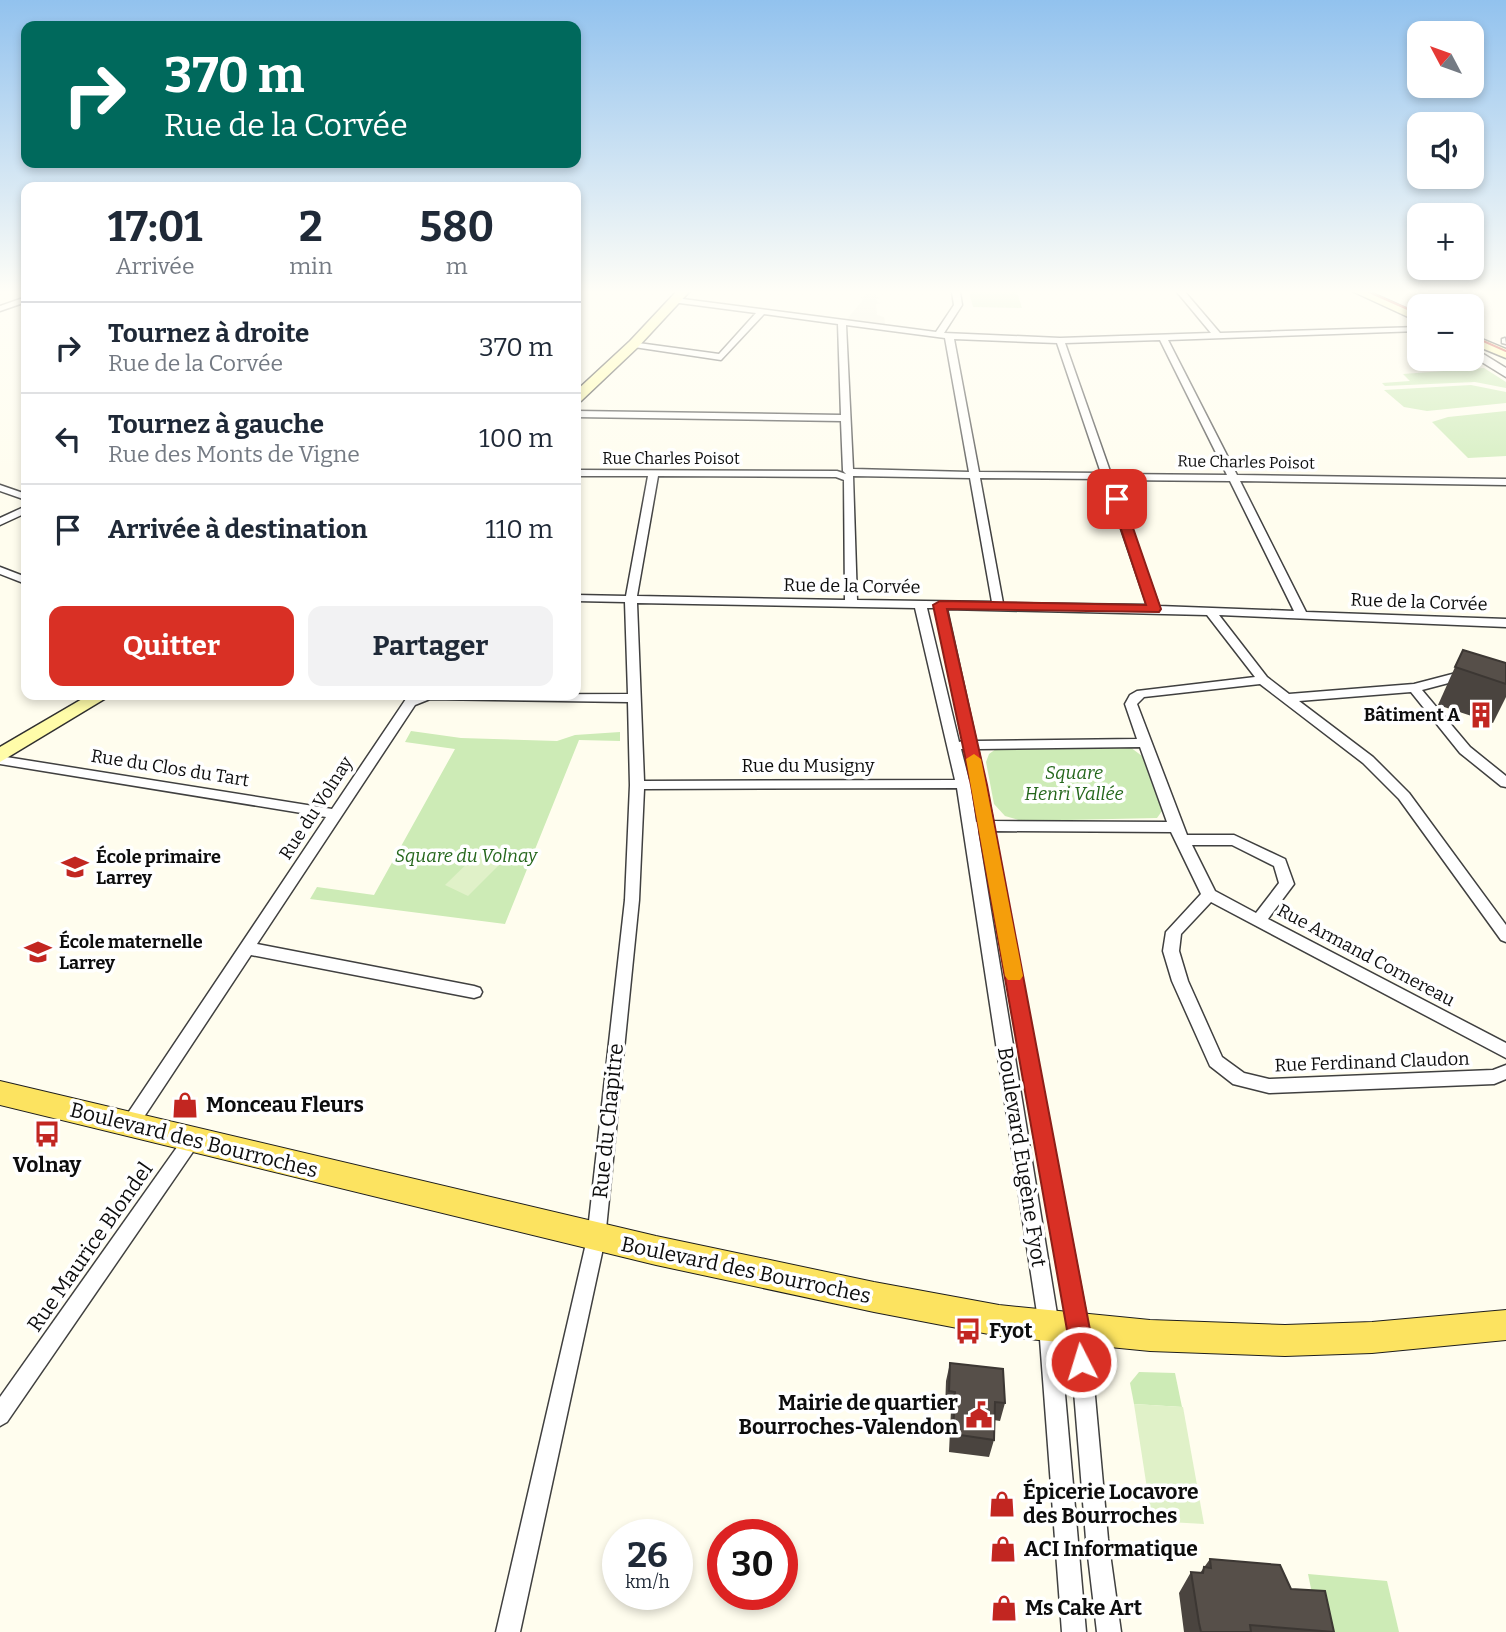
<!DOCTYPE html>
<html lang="fr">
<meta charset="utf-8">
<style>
body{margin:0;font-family:Bitter,serif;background:#f2f2f3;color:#1f2937;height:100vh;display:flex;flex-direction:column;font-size:26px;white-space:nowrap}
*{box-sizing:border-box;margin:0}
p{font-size:23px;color:#747a83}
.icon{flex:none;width:38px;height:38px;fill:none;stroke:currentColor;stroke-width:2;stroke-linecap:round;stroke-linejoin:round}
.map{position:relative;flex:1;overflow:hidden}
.drawer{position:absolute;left:21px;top:182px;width:560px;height:518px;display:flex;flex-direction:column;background:#fff;border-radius:14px;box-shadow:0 4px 10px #0003}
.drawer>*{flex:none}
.top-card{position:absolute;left:21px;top:21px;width:560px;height:147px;border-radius:14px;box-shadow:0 4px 10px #0003;background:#00695c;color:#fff;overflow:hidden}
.needle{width:46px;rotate:311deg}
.fabs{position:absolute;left:1407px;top:21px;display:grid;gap:14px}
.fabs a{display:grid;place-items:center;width:77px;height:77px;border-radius:14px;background:#fff;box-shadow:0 4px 10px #0003;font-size:35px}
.speed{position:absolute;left:602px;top:1519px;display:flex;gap:14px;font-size:35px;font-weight:700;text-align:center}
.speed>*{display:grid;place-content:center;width:91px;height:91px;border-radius:50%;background:#fff;box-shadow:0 4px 10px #0003;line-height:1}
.speed small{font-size:18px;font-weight:400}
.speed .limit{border:10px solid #d22;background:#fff;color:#111}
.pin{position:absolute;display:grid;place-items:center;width:60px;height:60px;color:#fff;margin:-30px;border-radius:14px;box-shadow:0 4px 10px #0006}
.me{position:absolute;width:77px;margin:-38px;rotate:355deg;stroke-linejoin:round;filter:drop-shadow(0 0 5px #0008)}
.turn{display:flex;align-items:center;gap:24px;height:147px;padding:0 28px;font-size:32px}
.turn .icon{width:91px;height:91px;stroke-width:2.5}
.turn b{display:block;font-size:49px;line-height:60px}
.eta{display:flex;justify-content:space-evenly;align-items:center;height:119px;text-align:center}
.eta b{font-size:42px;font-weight:700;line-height:49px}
.button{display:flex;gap:14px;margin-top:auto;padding:14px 28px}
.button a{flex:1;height:80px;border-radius:14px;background:#d93025;color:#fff;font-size:28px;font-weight:700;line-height:80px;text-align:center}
.button a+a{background:#f2f2f3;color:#1f2937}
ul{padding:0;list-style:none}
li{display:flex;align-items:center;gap:21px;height:91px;padding:0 28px;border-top:2px solid #e0e1e3}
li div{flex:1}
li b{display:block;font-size:26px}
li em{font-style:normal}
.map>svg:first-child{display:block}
.green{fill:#cdebb6}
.pitch{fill:#e0f1c8}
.plaza{fill:#efecdd}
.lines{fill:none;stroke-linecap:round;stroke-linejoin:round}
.minor-casing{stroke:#404040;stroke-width:3}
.tertiary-casing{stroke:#404040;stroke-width:3}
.secondary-casing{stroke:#2f2f2f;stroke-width:3}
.primary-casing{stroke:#1e1e1e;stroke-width:2}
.minor{fill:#fff;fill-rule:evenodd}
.tertiary{fill:#fff;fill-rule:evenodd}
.secondary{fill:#fffca9;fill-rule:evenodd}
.primary{fill:#fce360;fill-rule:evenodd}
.tram{stroke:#c22621;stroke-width:2}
.wall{fill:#4a443f}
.building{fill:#564f49;stroke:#3c3733;stroke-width:2}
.route{fill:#d93025;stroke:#8d1f18;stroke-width:2}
.slow{fill:#f59e0b}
.labels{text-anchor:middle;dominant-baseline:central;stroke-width:7;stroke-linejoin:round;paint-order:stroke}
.far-street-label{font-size:16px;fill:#0d0d0d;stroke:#fff}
.street-label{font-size:18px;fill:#0d0d0d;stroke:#fff}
.poi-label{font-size:18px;font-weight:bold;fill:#0d0d0d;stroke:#fff;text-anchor:start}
.park-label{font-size:18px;font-style:italic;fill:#25671c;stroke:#fff}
.near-poi-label{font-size:21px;font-weight:bold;fill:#0d0d0d;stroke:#fff;text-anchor:start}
.near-street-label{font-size:21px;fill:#0d0d0d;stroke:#fff}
</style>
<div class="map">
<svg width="1506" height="1632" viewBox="0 0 1506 1632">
<rect width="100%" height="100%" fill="#fffdee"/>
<g class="green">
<path d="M969,292H1017L1022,308L973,307Z"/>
<path d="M1484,368L1506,382V388L1475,382L1385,386L1382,383L1410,381L1403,374Z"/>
<path d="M1471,385L1506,392V403L1427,411L1404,407L1384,390Z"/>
<path d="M1506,411V456L1468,458L1432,422L1448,417Z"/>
<path d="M411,731L461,738L557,741L575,735L620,732V741L579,740L505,924L310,899L317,887L374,895L455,749L405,742Z"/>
<path d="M1130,747L1142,756L1162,811L1157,818L1022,821L1005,816L994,804L986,762L989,754L996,749Z"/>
<path d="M1139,1372L1175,1373L1182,1407L1134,1404L1130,1383Z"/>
<path d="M1308,1574L1387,1581L1399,1632H1320Z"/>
</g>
<g class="pitch">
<path d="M482,849L506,858L468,896L445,885Z"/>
<path d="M1134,1404L1183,1407L1204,1524L1152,1521Z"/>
</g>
<path class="plaza" d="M864,292H876V297H882L876,299L877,302L882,303L876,304L877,315L884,317L885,324L847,319L863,300L860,297H864Z"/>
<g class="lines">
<g class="minor-casing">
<g id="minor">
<path d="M952,292H960L962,305L944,333L1060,338L1211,333L1177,292H1185L1220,333L1419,327V331L1168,340L1237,475L1506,479V485L1240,481L1306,612L1506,619V627L1219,615L1267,677L1289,694L1414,684L1460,672L1488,679L1506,675V683L1488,687L1460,680L1422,690L1470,747L1506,776V787L1501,786L1460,753L1411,692L1299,701L1373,757L1409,793L1506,925V942L1501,940L1399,799L1363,763L1260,684L1144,697L1137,704L1187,835H1234L1285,859L1294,884L1268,919L1506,1043V1058L1211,902L1181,934L1179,951L1188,981L1222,1057L1244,1073L1269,1079L1493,1070L1506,1065V1079L1494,1084L1269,1093L1233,1084L1210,1066L1172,981L1163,951L1166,932L1201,894L1171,832L994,831L1089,1330L1108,1539L1121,1632H1097L1086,1539L1069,1330L980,831H978L1059,1326L1086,1632H1062L1039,1326L957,788L644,789L639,900L605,1239L520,1632H496L587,1239L625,900L630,785L628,702L430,699L415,705L257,944L474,986L480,988L482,992L480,996L474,998L251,955L136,1129L130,1131L124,1129L121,1124L124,1119L326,817L0,764V756L332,809L406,699L418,695L628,694L625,602L576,601V595L626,596L648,476H576V470L837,471L846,474L843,471L841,421L576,417V411L841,415L838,324L764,314L721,360L634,347L630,344L631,342L719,354L756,313L672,302V298H675L936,332L954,305ZM846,325L945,338L969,472L853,469ZM954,339L1057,343L1101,473L979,472ZM1160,340L1227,475L1111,474L1065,343ZM658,476L836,477L844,480L845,600L637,596ZM853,476L970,478L992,602L857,600ZM980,478L1104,479L1147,605L1003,603ZM1114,480L1230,481L1294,611L1159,606ZM637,603L915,608L955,780L644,781ZM927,608H935L963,741L959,742ZM947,609L1207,615L1255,677L1137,691L1130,695L1125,704L1137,739L976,741ZM1140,747L1167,822L993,821L978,749ZM961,749H965L971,780H969ZM971,788H973L979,821L976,822ZM1192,845H1232L1274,866L1279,883L1256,913L1215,891Z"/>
<path d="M26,297V302L0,311V306Z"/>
<path d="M1505,338L1506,344L1502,343V339Z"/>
<path d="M0,485L26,494V500L0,491Z"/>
<path d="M26,506V513L0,525V518Z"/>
<path d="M0,567L26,577V584L0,574Z"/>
<path d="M193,1130L199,1133L202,1138L199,1143L7,1422L0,1426V1397L187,1133Z"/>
</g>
</g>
<g class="tertiary-casing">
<path id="tertiary" d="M1472,347L1506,368V377L1472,356Z"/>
</g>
<g class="secondary-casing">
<g id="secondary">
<path d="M676,292H689L638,347L581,401L576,402V391L630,341Z"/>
<path d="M1354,292H1370L1419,314V322Z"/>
<path d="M1472,335L1506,349V358L1472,344Z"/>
<path d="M89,695H111L0,762V747Z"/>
</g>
</g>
<g class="primary-casing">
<path id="primary" d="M0,1081L656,1236L874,1282L999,1305L1150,1320L1285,1325L1372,1322L1506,1310V1340L1372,1353L1285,1356L1150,1351L999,1336L874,1312L656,1265L0,1105Z"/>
</g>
<use href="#minor" class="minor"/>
<use href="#tertiary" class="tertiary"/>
<use href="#secondary" class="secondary"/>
<use href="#primary" class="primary"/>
<g class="tram">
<path d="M1369,292L1419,314"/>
<path d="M1472,336L1506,351"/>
</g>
</g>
<g class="wall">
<path d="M1506,663V697L1493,723L1438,705L1455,667Z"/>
<path d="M950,1363L1005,1403L1000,1421L994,1420V1440L989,1457L949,1452L951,1410L945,1409L946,1381Z"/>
<path d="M1210,1559L1291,1589L1334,1632H1184L1179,1593L1191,1572L1200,1573Z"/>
</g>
<g class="building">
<path d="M1463,650L1506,663V684L1455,667Z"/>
<path d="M950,1363L1003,1369L1005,1403L995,1402L994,1440L953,1434L955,1392L949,1391Z"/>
<path d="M1210,1559L1280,1565L1291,1589L1325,1591L1334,1632L1250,1625L1251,1632H1201L1199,1623L1191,1572L1203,1573L1204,1567L1211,1568Z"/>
</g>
<linearGradient id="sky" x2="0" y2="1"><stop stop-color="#92c2ee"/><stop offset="0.56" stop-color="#fffef7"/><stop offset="1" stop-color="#fffef7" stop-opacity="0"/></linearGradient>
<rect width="1506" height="521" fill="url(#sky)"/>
<path class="route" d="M1117,495L1123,499L1161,609L1159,612L947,609L987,785L1090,1330L1093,1362L1090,1370L1081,1374L1073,1370L1070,1362L1067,1330L971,785L933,605L940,601L1146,605L1111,499Z"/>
<path class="slow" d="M974,754L981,759L1023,976L1020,980H1008L1005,976L966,759Z"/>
<defs>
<g id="building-bare" transform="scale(2.1)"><path d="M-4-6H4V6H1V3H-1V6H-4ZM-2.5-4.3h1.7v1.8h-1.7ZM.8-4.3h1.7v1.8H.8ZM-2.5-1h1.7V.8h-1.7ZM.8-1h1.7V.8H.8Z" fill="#c22621" stroke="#fff" stroke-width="2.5" paint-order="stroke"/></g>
<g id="school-bare" transform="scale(2.1)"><path d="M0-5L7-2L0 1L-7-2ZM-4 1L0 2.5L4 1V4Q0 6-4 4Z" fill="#c22621" stroke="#fff" stroke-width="2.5" paint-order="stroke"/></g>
<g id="shop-bare" transform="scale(2.1)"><path d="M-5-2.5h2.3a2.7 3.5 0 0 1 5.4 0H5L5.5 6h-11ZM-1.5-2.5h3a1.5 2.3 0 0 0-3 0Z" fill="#c22621" stroke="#fff" stroke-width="2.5" paint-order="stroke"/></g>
<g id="bus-bare" transform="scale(2.1)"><path d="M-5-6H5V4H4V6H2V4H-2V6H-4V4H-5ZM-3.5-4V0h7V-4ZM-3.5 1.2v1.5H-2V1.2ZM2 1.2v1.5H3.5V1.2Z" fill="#c22621" stroke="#fff" stroke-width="2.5" paint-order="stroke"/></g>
<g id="civic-bare" transform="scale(2.1)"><path d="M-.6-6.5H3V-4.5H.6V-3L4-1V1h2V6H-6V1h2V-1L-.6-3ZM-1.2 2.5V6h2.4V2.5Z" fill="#c22621" stroke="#fff" stroke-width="2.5" paint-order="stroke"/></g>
</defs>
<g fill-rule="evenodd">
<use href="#building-bare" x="1481" y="715"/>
<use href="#school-bare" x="75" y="867"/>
<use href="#school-bare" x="38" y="952"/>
<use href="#shop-bare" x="185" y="1105"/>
<use href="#bus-bare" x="47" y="1134"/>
<use href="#bus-bare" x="968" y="1331"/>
<use href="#civic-bare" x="979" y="1415"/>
<use href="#shop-bare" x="1002" y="1504"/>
<use href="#shop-bare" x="1003" y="1549"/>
<use href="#shop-bare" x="1004" y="1608"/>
</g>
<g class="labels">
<g class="far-street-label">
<text x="671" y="458">Rue Charles Poisot</text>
<text transform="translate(1246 462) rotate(1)">Rue Charles Poisot</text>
</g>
<g class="street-label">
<text transform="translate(852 586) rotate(1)">Rue de la Corvée</text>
<text transform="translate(1419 602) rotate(2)">Rue de la Corvée</text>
<text x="808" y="766">Rue du Musigny</text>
<text transform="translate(170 768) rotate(9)">Rue du Clos du Tart</text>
<text transform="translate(316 808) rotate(-57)">Rue du Volnay</text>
<text transform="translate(1366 955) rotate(28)">Rue Armand Cornereau</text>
<text transform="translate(1372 1062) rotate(-2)">Rue Ferdinand Claudon</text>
</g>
<g class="poi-label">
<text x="1460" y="715" text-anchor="end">Bâtiment A</text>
<text x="96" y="857">École primaire<tspan x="96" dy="21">Larrey</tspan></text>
<text x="59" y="942">École maternelle<tspan x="59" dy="21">Larrey</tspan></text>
</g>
<g class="park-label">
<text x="1074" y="773">Square<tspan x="1074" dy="21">Henri Vallée</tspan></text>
<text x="466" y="856">Square du Volnay</text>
</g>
<g class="near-poi-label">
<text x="206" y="1105">Monceau Fleurs</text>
<text x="47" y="1165" text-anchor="middle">Volnay</text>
<text x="989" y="1331">Fyot</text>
<text x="958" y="1403" text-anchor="end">Mairie de quartier<tspan x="958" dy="24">Bourroches-Valendon</tspan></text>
<text x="1023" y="1492">Épicerie Locavore<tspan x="1023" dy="24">des Bourroches</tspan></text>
<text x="1024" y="1549">ACI Informatique</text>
<text x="1025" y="1608">Ms Cake Art</text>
</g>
<g class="near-street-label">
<text transform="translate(608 1121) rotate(-84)">Rue du Chapitre</text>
<text transform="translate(194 1140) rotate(14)">Boulevard des Bourroches</text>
<text transform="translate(1022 1157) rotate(81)">Boulevard Eugène Fyot</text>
<text transform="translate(90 1247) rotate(-55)">Rue Maurice Blondel</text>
<text transform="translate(746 1270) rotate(12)">Boulevard des Bourroches</text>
</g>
</g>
</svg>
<div class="fabs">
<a><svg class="needle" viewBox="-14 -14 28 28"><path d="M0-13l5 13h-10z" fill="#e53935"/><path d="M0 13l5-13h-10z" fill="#747a83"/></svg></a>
<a><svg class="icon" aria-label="sound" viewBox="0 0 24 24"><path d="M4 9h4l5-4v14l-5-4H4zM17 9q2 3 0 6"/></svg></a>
<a>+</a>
<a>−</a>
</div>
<div class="speed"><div>26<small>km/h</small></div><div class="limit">30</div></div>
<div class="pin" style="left:1117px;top:499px;background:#d93025"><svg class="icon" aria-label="arrive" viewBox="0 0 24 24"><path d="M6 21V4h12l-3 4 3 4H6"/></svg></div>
<svg class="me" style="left:1081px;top:1362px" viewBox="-20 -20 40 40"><circle r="17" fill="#d93025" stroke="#fff" stroke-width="3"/><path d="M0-11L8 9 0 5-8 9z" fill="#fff"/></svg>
<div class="top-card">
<div class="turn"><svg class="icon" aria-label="right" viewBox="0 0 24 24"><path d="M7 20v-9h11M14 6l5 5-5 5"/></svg><div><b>370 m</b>Rue de la Corvée</div></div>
</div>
<section class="drawer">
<div class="eta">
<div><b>17:01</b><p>Arrivée</p></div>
<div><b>2</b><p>min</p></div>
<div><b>580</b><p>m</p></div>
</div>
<ul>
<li><svg class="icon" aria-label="right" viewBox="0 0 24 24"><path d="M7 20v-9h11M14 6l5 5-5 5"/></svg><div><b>Tournez à droite</b><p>Rue de la Corvée</p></div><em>370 m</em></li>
<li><svg class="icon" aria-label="left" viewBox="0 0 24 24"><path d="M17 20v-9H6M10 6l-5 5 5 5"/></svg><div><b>Tournez à gauche</b><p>Rue des Monts de Vigne</p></div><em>100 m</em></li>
<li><svg class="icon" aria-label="arrive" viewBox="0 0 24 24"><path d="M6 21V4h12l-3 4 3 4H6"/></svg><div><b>Arrivée à destination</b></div><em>110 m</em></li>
</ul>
<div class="button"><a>Quitter</a><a>Partager</a></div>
</section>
</div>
